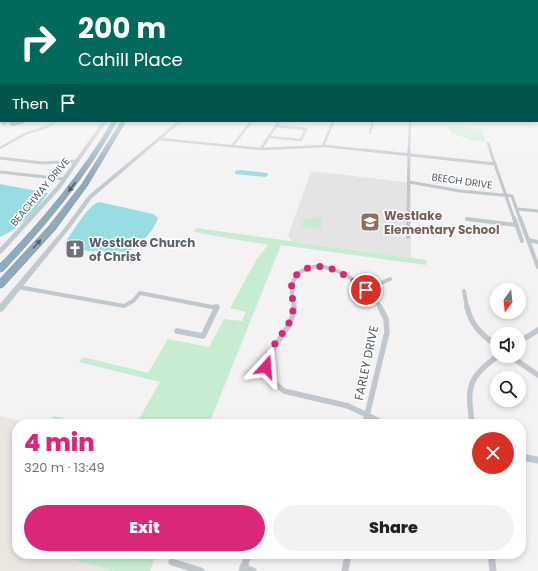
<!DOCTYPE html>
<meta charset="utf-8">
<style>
body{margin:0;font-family:Poppins,sans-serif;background:#f2f2f2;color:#202124;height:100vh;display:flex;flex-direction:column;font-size:15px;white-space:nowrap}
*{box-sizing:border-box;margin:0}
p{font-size:13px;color:#757577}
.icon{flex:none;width:22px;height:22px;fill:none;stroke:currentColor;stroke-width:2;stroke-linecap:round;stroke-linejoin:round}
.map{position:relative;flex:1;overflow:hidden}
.details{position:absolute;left:12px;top:419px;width:514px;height:140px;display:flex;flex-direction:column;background:#fff;border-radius:16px;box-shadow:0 2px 6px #0003}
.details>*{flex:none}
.banner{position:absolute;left:0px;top:0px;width:538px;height:122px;box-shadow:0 2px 6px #0003;background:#00695c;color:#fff;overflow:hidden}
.needle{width:26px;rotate:195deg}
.buttons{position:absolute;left:490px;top:283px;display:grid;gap:8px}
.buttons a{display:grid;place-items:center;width:36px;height:36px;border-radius:50%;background:#fff;box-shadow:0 2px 6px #0003;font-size:20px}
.pin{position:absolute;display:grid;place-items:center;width:34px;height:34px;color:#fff;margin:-17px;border:2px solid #fff;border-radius:50%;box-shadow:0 1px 4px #0007}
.me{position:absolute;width:44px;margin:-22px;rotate:19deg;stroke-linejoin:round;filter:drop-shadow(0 0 3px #0008)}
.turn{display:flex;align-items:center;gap:14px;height:84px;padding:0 12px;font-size:18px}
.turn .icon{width:52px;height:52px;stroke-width:2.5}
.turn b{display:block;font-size:28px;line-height:34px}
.then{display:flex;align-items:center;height:38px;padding:0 12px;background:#0003;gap:8px;font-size:15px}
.round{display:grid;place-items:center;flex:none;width:42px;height:42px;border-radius:21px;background:#f2f2f2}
.overview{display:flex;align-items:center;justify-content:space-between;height:68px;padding:0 12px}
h1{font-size:24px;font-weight:800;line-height:30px;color:#db2777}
.primary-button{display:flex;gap:8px;margin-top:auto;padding:8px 12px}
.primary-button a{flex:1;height:46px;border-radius:24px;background:#db2777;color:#fff;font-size:16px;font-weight:800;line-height:46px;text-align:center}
.primary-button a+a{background:#f2f2f2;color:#202124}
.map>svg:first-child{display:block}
.commercial{fill:#eae6e0}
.education{fill:#e5e3e4}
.green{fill:#c7ecd1}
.water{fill:#98dce4}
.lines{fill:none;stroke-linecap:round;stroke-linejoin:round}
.highway-casing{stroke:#7b94a7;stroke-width:1}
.street-far4{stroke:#c0c7cd;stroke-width:2.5}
.street-far3{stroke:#c0c7cd;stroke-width:3}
.street-far2{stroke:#c0c7cd;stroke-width:4}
.street-far1{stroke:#c0c7cd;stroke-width:5.5}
.street{stroke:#c0c7cd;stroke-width:7}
.secondary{fill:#c0cad1;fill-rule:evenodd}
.primary{fill:#b5c4cd;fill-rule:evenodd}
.highway{fill:#90a9bb;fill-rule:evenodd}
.wall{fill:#b0b2b6}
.shaded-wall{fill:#909194}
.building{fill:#cdcfd4;stroke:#909194}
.oneway{fill:#535f67}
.route{stroke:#db2777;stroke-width:7;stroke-dasharray:0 12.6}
.labels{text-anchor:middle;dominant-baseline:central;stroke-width:3;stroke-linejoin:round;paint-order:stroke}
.far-street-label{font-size:10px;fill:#4c575e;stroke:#fff}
.education-label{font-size:12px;font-weight:bold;fill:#785e54;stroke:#fff;text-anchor:start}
.worship-label{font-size:12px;font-weight:bold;fill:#5b616d;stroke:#fff;text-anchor:start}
.street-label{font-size:12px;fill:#4c575e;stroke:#fff}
</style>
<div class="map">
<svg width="538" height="571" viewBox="0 0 538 571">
<rect width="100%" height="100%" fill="#f4f2f3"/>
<path class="commercial" d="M0,416L35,424H17V554H63L61,557L115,571H0Z"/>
<path class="education" d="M311,171L411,183V258L292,241L288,236Z"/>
<g class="green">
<path d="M450,126L482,129L485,138L484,142L471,140L451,133Z"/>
<path d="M322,216L321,229L301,227L303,220Z"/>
<path d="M196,228L411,258L427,260L426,265L281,245L209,424H136L160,382L79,362L83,357L148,373L168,339L209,347L224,319L242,321L246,312L230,308L257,259L268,245L194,232Z"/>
<path d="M54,416L82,424H47Z"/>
<path d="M63,554H156L150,571H115L61,557Z"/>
</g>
<g class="water">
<path d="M240,170L267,173L268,175L266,177L235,174V171Z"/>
<path d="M0,184L48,193C36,210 19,229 0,237Z"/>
<path d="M99,202L153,214L158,218C153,233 141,242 129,252L90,251L66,248L65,243C72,233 88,205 99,202Z"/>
</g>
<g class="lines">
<g class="highway-casing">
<g id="highway">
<path d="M113,121H117C86,177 47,224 3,271L0,272V264C43,220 81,174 113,121Z"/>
<path d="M122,121H126L87,186L55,230L3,287L0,288V279L49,226L82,184Z"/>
</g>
</g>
<g class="street-far4">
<path d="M370,133L373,121"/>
<path d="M269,137L301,140L306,129L276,126"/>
<path d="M159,139L262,149L325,146L373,151"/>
<path d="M488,143L491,151"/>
<path d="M232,146L252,121"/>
<path d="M323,146L333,122L331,121"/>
<path d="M0,148L27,133L44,128L57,121"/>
<path d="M261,149L279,121"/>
<path d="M409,151L410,121"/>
</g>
<g class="street-far3">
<path d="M364,150L495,164"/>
<path d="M490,150L514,219"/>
<path d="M0,158L42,163L78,161"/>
<path d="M0,172L64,179"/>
<path d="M409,182L460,191L512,196L520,219"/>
<path d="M517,209L538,211"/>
<path d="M408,219L409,150"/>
</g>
<g class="street-far2">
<path d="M514,218L522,241"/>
<path d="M520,218L538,267"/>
<path d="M467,219L517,225"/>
<path d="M408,237V218"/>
<path d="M528,240L538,242"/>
<path d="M18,287L124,306L133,301L140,293L217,308"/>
<path d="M366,290L390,279"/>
<path d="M464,291L467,308"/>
<path d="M294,308C293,299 290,288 294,280C297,274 302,270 308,268C333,260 369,287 381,308"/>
</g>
<g class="street-far1">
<path d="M294,307L293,315L289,325L270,354L266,363L267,372L272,381L284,391L348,406L367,415"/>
<path d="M467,307C471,325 482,335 497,346"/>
<path d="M177,331L203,336L217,307H215"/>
<path d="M519,342L538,330"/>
<path d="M510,356L538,375"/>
<path d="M367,415L379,421"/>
<path d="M367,415L387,332L386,319L380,307"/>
<path d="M365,422L367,415"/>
<path d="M472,422C467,387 468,377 498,356"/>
</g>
<g class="street">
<path d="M472,421V424"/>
<path d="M365,424L366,421"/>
<path d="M521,457L538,460"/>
<path d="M491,554L493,571"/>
<path d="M172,562L201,571"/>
<path d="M243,567L253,571"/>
<path d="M242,571L249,554"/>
<path d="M345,571L348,554"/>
</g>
<g class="secondary">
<path d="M103,121H107L60,189L2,253L0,254V248L56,187Z"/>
<path d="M178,121H182L92,198L70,228L3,311L0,312V304L66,226L88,196Z"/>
</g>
<rect class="primary" x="537" y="113" width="1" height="2"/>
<use href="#highway" class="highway"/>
</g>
<path class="wall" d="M0,110H1V121H26L24,123L12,126L7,122L4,125L0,124Z"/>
<g class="shaded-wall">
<path d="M2,121H7V122L4,125Z"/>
<path d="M10,121H26L24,123L12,126Z"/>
</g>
<rect class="building" x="0" y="110" width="1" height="9"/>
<defs><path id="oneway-solid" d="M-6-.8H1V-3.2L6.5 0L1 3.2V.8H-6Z"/></defs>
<g class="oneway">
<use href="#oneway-solid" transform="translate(72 187) rotate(127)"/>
<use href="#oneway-solid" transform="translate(37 244) rotate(-49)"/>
</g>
<linearGradient id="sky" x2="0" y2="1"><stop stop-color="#88c4e6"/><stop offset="0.55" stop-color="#faf9fa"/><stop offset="1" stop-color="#faf9fa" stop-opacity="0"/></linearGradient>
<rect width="538" height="178" fill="url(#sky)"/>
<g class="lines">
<path class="route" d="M266,367C266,348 285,335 291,318C296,306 290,294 292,282C294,276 300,271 305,269C329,260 347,277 366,290"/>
</g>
<defs>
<g id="school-square" transform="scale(1)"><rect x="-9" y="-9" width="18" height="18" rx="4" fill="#8d6e63" stroke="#fff"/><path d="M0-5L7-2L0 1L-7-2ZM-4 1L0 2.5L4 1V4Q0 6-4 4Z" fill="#fff"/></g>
<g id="church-square" transform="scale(1)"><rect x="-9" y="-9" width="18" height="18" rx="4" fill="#6b7280" stroke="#fff"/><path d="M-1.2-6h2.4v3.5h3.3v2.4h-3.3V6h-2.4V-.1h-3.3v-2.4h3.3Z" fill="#fff"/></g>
</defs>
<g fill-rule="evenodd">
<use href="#school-square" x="370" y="222"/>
<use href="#church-square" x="75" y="249"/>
</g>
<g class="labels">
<g class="far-street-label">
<text transform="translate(462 181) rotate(8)">BEECH DRIVE</text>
<text transform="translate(40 192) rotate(-50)">BEACHWAY DRIVE</text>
</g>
<g class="education-label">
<text x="384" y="215">Westlake<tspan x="384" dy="14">Elementary School</tspan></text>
</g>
<g class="worship-label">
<text x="89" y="242">Westlake Church<tspan x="89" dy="14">of Christ</tspan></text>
</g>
<g class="street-label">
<text transform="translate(366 363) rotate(-78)">FARLEY DRIVE</text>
</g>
</g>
</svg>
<div class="buttons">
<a><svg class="needle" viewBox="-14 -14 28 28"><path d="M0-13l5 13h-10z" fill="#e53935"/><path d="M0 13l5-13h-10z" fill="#757577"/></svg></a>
<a><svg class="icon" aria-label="sound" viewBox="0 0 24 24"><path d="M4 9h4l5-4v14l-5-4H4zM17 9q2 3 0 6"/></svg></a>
<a><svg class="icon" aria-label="search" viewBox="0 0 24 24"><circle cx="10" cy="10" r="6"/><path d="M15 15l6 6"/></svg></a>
</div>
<div class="pin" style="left:366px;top:290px;background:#d93025"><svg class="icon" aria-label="arrive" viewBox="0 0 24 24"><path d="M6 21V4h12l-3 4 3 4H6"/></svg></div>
<svg class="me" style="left:266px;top:367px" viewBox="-20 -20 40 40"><path d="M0-17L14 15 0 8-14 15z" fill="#db2777" stroke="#fff" stroke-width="4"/></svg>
<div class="banner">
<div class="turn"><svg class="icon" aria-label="right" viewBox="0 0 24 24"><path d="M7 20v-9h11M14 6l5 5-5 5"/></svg><div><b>200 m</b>Cahill Place</div></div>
<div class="then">Then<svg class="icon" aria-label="arrive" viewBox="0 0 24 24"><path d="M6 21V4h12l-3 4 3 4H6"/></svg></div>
</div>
<section class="details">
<div class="overview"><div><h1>4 min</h1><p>320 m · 13:49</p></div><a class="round" style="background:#d93025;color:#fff"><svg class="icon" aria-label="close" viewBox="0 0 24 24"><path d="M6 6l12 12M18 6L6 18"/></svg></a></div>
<div class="primary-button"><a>Exit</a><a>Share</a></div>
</section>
</div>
